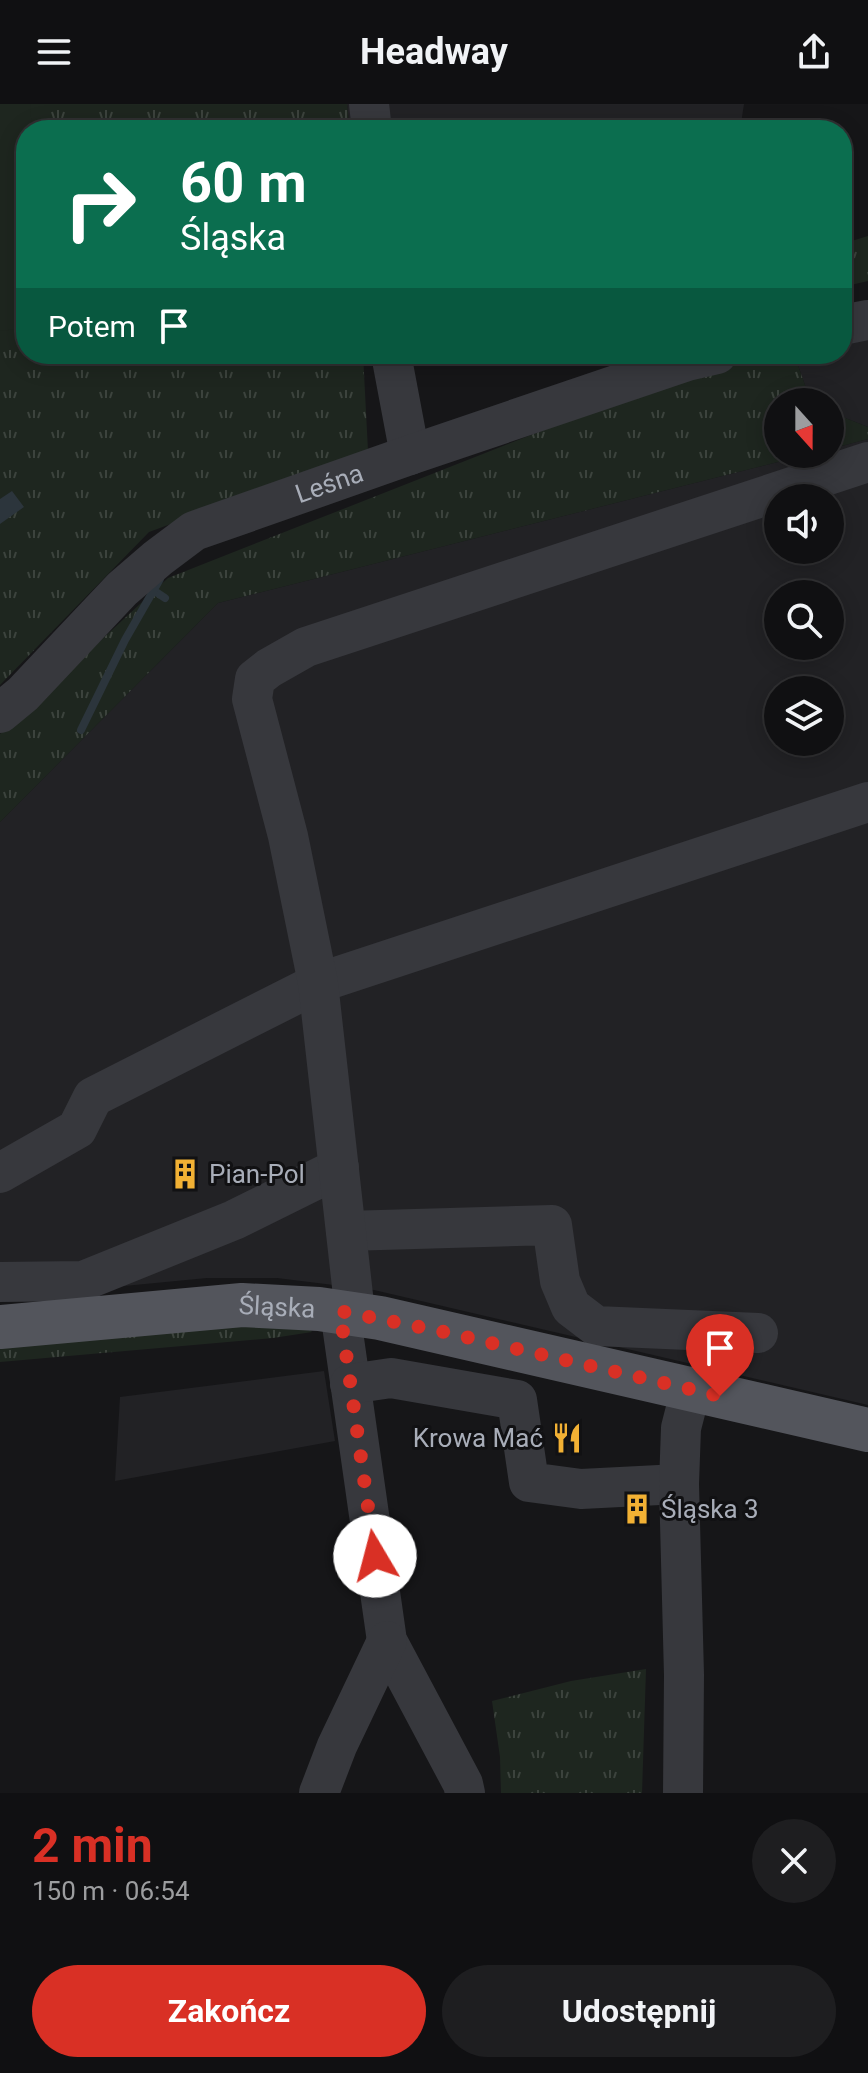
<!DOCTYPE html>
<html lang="pl">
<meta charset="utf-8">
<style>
body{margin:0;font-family:Roboto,sans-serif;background:#1e1e20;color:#f1f3f6;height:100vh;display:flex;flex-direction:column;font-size:30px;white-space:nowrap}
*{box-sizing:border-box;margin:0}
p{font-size:26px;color:#9c9d9f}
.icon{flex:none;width:44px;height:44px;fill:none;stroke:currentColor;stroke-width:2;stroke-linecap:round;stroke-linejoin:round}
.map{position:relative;height:1689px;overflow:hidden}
.side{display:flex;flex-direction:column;background:#101012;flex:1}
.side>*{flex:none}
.hud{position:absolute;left:16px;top:16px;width:836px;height:244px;border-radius:32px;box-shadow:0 4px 20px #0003,0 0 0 2px #303032;background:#0b6e4f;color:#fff;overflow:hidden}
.needle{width:52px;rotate:159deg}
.fabs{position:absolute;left:764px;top:284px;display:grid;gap:16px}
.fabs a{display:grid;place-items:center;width:80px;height:80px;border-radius:50%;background:#101012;box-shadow:0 4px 20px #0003,0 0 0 2px #303032;font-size:40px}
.pin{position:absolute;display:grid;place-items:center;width:68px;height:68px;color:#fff;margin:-82px -34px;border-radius:50% 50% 50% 0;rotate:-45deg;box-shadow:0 0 8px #0007}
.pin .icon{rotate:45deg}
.me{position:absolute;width:88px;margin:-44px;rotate:352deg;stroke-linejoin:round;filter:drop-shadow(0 0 6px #0008)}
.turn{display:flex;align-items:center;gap:28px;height:168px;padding:0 32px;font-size:36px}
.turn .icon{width:104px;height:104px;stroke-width:2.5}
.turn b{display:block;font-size:56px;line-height:68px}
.then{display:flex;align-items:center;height:76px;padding:0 32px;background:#0003;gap:16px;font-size:30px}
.round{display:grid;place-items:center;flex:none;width:84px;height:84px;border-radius:42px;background:#1e1e20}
.headline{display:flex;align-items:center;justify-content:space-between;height:136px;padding:0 32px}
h1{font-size:48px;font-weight:700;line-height:60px;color:#d93025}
.action{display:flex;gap:16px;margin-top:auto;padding:16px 32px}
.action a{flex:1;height:92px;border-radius:48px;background:#d93025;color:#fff;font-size:32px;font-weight:700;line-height:92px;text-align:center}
.action a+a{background:#1e1e20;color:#f1f3f6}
header{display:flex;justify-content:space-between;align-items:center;height:104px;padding:0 32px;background:#101012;font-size:36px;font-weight:700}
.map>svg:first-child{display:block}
.built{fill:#222225;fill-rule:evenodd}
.grass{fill:url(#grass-tufts)}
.pitch{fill:#1e261f}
.water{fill:#2c353c}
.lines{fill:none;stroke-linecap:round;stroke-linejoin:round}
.stream{stroke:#2c353c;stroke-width:8}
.minor{stroke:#37383d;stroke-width:40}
.major{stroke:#53555c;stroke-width:44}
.route{stroke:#d93025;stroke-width:14;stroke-dasharray:0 25.2}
.labels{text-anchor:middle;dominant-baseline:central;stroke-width:6;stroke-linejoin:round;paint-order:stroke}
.street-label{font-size:26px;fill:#a8adb8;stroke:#111113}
.poi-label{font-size:26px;fill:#a8adb8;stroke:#111113;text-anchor:start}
</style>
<header><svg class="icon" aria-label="menu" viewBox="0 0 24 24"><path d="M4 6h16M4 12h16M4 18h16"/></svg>Headway<svg class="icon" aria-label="share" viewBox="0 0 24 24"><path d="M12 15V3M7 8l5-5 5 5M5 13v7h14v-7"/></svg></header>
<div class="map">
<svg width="868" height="1689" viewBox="0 0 868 1689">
<defs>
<pattern id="grass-tufts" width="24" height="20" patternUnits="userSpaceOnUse" patternTransform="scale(2)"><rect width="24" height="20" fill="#1e261f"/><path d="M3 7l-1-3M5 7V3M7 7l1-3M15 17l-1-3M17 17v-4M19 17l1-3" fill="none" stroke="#3c433d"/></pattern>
</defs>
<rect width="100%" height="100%" fill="#161618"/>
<g class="built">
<path d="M347,0H744L740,26H350Z"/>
<path d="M868,228V323L830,308V298H811L794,250H842V233Z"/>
<path d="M868,335V1301L374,1186L277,1174H207L0,1194V718L218,499L810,350H830V345ZM778,394H830V446H778ZM778,490H830V542H778ZM778,586H830V638H778Z"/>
<path d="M324,1267L335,1337L115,1377L120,1293Z"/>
</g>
<g class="grass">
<path d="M0,0H347L350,26H26V250H363L368,347L149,428L0,581Z"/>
<path d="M868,132V177L846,182L847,201L842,203V140Z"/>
<path d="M775,250H794L811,298H778V350H810L218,499L0,718V630L168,474L696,266Z"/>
<path d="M830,308L868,323V335L830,345Z"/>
<path d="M303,1219L312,1228L273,1234L0,1258V1235Z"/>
<path d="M646,1565L642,1689H501L500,1653L492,1597L571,1577Z"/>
</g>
<path class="pitch" d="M0,0H30L32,26H26V224L0,227Z"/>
<path class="water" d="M12,387L24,403L0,420V395Z"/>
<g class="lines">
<g class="stream">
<path d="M153,486L165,494"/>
<path d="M81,626L125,536L160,475"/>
</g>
<g class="minor">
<path d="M369,0L372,26"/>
<path d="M842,221L868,216"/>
<path d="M391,250L410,351"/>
<path id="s1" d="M0,609L23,590L122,485L158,454L194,427L410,351L687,257L717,250"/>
<path d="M0,1069L77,1025L93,993L318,879L868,698"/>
<path d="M346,1127L552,1121L560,1177L571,1203L596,1222L758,1229"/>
<path d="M0,1178L83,1177L234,1116L339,1064"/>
<path d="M340,1207L387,1537L463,1680L465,1689"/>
<path d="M355,1209L318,879L288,732L252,595L255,575L269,564L306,543L868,358"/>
<path d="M350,1280L391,1274L517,1296L529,1378L581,1385L679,1380"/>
<path d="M319,1689L337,1642L387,1537"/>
<path d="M683,1689L684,1571L679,1380L681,1324L691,1285"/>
</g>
<path class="major" id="s2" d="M0,1223L242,1201L319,1205L380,1214L868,1326"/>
</g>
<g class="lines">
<path class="route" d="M375,1452L340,1207L444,1228L720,1292"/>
</g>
<defs>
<g id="building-bare" transform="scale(2.4)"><path d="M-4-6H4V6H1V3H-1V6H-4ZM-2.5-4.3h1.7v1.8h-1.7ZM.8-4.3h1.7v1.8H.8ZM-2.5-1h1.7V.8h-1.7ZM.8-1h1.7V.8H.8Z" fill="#f2b134" stroke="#111113" stroke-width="2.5" paint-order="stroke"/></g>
<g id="restaurant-bare" transform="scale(2.4)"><path d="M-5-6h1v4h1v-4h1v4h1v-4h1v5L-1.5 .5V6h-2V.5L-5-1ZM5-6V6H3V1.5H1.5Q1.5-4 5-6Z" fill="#f2b134" stroke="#111113" stroke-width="2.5" paint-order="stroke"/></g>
</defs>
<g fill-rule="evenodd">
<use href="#building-bare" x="185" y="1070"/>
<use href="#restaurant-bare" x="567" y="1334"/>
<use href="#building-bare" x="637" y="1405"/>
</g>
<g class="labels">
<g class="street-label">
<text stroke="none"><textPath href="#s1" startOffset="410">Leśna</textPath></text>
<text stroke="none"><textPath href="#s2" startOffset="278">Śląska</textPath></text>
</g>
<g class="poi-label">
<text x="209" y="1070">Pian-Pol</text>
<text x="543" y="1334" text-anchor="end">Krowa Mać</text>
<text x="661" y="1405">Śląska 3</text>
</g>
</g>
</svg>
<div class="fabs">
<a><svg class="needle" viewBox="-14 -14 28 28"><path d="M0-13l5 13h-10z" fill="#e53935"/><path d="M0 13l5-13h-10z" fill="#9c9d9f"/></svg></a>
<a><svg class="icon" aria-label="sound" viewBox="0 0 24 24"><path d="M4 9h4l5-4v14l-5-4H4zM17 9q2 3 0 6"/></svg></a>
<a><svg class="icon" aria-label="search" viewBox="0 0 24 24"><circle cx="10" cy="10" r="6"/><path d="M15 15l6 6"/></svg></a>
<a><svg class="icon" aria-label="layers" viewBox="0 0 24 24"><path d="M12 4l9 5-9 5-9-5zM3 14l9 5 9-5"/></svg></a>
</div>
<div class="pin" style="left:720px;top:1292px;background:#d93025"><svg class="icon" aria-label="arrive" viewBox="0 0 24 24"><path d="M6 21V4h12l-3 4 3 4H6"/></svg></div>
<svg class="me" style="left:375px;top:1452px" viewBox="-20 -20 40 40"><circle r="19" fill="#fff"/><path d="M0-13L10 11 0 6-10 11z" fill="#d93025"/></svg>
<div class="hud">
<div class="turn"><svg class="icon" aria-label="right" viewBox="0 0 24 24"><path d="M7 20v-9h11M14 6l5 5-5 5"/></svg><div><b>60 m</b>Śląska</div></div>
<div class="then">Potem<svg class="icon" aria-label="arrive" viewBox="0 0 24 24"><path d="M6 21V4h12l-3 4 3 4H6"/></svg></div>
</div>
</div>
<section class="side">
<div class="headline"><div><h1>2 min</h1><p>150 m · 06:54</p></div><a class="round"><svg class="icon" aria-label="close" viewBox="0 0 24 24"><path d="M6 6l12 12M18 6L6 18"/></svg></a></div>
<div class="action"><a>Zakończ</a><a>Udostępnij</a></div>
</section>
